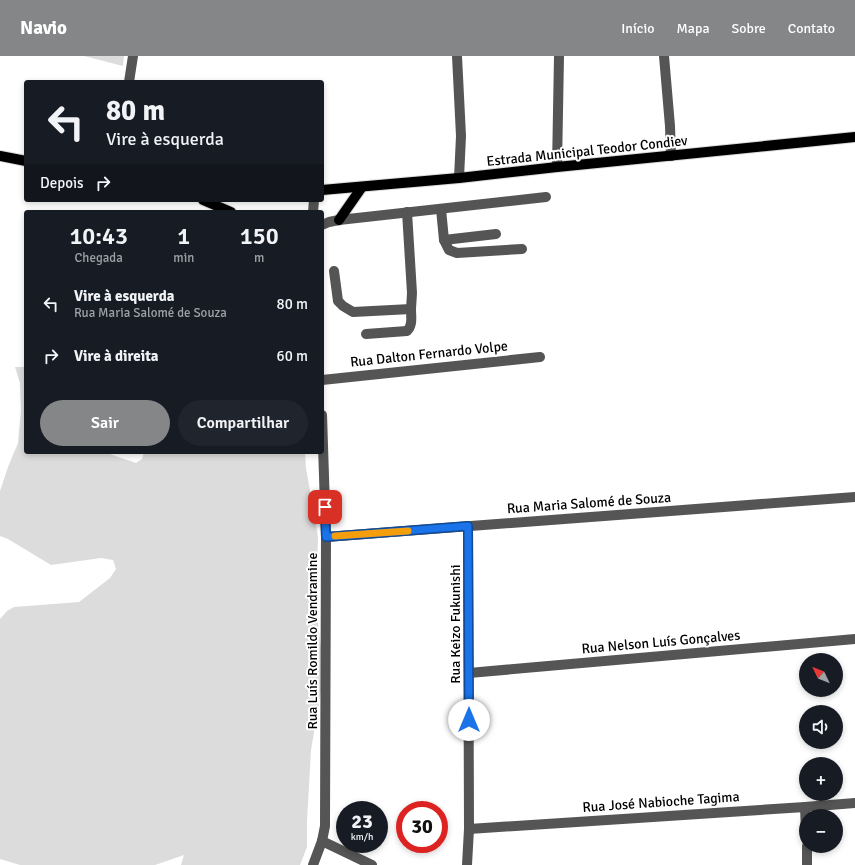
<!DOCTYPE html>
<html lang="pt">
<meta charset="utf-8">
<style>
body{margin:0;font-family:Signika,sans-serif;background:#20242c;color:#f1f3f6;height:100vh;display:flex;flex-direction:column;font-size:15px;white-space:nowrap}
*{box-sizing:border-box;margin:0}
p{font-size:13px;color:#9ea1a6}
.icon{flex:none;width:22px;height:22px;fill:none;stroke:currentColor;stroke-width:2;stroke-linecap:round;stroke-linejoin:round}
.map{position:relative;flex:1;overflow:hidden}
.details{position:absolute;left:24px;top:154px;width:300px;height:244px;display:flex;flex-direction:column;background:#171b24;border-radius:4px;box-shadow:0 2px 6px #0003}
.details>*{flex:none}
.guide{position:absolute;left:24px;top:24px;width:300px;height:122px;border-radius:4px;box-shadow:0 2px 6px #0003;background:#171b24;color:#f1f3f6;overflow:hidden}
.needle{width:26px;rotate:313deg}
.tools{position:absolute;left:799px;top:597px;display:grid;gap:8px}
.tools a{display:grid;place-items:center;width:44px;height:44px;border-radius:50%;background:#171b24;box-shadow:0 2px 6px #0003;font-size:20px}
.speed{position:absolute;left:336px;top:745px;display:flex;gap:8px;font-size:20px;font-weight:700;text-align:center}
.speed>*{display:grid;place-content:center;width:52px;height:52px;border-radius:50%;background:#171b24;box-shadow:0 2px 6px #0003;line-height:1}
.speed small{font-size:10px;font-weight:400}
.speed .limit{border:6px solid #d22;background:#fff;color:#111}
.pin{position:absolute;display:grid;place-items:center;width:34px;height:34px;color:#fff;margin:-17px;border-radius:8px;box-shadow:0 2px 6px #0006}
.me{position:absolute;width:44px;margin:-22px;rotate:0deg;stroke-linejoin:round;filter:drop-shadow(0 0 3px #0008)}
.turn{display:flex;align-items:center;gap:14px;height:84px;padding:0 16px;font-size:18px}
.turn .icon{width:52px;height:52px;stroke-width:2.5}
.turn b{display:block;font-size:28px;line-height:34px}
.then{display:flex;align-items:center;height:38px;padding:0 16px;background:#0003;gap:8px;font-size:15px}
.eta{display:flex;justify-content:space-evenly;align-items:center;height:68px;text-align:center}
.eta b{font-size:24px;font-weight:600;line-height:28px}
.action{display:flex;gap:8px;margin-top:auto;padding:8px 16px}
.action a{flex:1;height:46px;border-radius:24px;background:#858687;color:#fff;font-size:16px;font-weight:600;line-height:46px;text-align:center}
.action a+a{background:#20242c;color:#f1f3f6}
ul{padding:0;list-style:none}
li{display:flex;align-items:center;gap:12px;height:52px;padding:0 16px}
li div{flex:1}
li b{display:block;font-size:15px}
li em{font-style:normal}
header{display:flex;align-items:center;gap:24px;box-sizing:border-box;height:56px;padding:0 20px;background:#858687;color:#fff}
header strong{font-size:19px}
nav{display:flex;gap:22px;margin-inline-start:auto;font-size:14px}
.map>svg:first-child{display:block}
.green{fill:#dcdcdc}
.lines{fill:none;stroke-linecap:round;stroke-linejoin:round}
.major-casing{stroke:#dbdbdb;stroke-width:12}
.minor{stroke:#555;stroke-width:10}
.major{stroke:#000;stroke-width:10}
.route-casing{stroke:#114b97;stroke-width:10}
.route{stroke:#1a73e8;stroke-width:7}
.slow{stroke:#f59e0b;stroke-width:7}
.labels{text-anchor:middle;dominant-baseline:central;stroke-width:4;stroke-linejoin:round;paint-order:stroke}
.street-label{font-size:14px;fill:#000;stroke:#fff}
</style>
<header>
<strong>Navio</strong>
<nav><a>Início</a><a>Mapa</a><a>Sobre</a><a>Contato</a></nav>
</header>
<div class="map">
<svg width="855" height="809" viewBox="0 0 855 809">
<rect width="100%" height="100%" fill="#fff"/>
<g class="green">
<path d="M84,0H124L123,10Z"/>
<path d="M15,311H26V396H104L136,407L142,403L144,396H305L306,412L318,481L316,551L324,617L311,694L307,765V791L300,809H181L184,799L155,809H20L0,803V563L7,555L14,551L79,546L110,522L116,513L113,504L101,502L51,509L8,483L0,480V435L8,411L18,387L21,355L20,327Z"/>
</g>
<g class="lines">
<g class="major-casing">
<g id="major">
<path d="M0,100L26,105"/>
<path d="M322,134L459,122L557,111L855,81"/>
<path d="M203,144L231,156"/>
<path d="M339,164L362,131"/>
</g>
</g>
<g class="minor">
<path d="M457,0L461,80L459,122"/>
<path d="M664,0L670,70L671,100"/>
<path d="M129,26L133,0"/>
<path d="M557,111L559,0"/>
<path d="M441,153L444,184L449,194L457,197L522,193"/>
<path d="M313,156L314,144"/>
<path d="M322,169L329,166L339,164L546,141"/>
<path d="M444,184L496,178"/>
<path d="M334,215L338,245L343,250L353,256L411,253L412,237L407,156"/>
<path d="M366,278L407,275C413,269 411,261 411,253"/>
<path d="M322,324L540,301"/>
<path d="M326,481L855,441"/>
<path d="M469,617L855,583"/>
<path d="M805,751L806,776"/>
<path d="M469,773L805,751L855,747"/>
<path d="M322,785L372,809"/>
<path d="M807,790V809"/>
<path d="M313,809L322,785L325,770L326,481L322,359"/>
<path d="M467,809L469,773L468,470"/>
</g>
<use href="#major" class="major"/>
</g>
<g class="lines">
<g class="route-casing">
<path id="route" d="M325,451L326,481L468,470L469,664"/>
</g>
<use href="#route" class="route"/>
<path class="slow" d="M335,480L408,475"/>
</g>
<g class="labels">
<g class="street-label">
<text transform="translate(587 95) rotate(-6)">Estrada Municipal Teodor Condiev</text>
<text transform="translate(429 298) rotate(-6)">Rua Dalton Fernardo Volpe</text>
<text transform="translate(589 447) rotate(-4)">Rua Maria Salomé de Souza</text>
<text transform="translate(455 568) rotate(-90)">Rua Keizo Fukunishi</text>
<text transform="translate(312 585) rotate(-90)">Rua Luís Romildo Vendramine</text>
<text transform="translate(661 586) rotate(-5)">Rua Nelson Luís Gonçalves</text>
<text transform="translate(661 746) rotate(-4)">Rua José Nabioche Tagima</text>
</g>
</g>
</svg>
<div class="tools">
<a><svg class="needle" viewBox="-14 -14 28 28"><path d="M0-13l5 13h-10z" fill="#e53935"/><path d="M0 13l5-13h-10z" fill="#9ea1a6"/></svg></a>
<a><svg class="icon" aria-label="sound" viewBox="0 0 24 24"><path d="M4 9h4l5-4v14l-5-4H4zM17 9q2 3 0 6"/></svg></a>
<a>+</a>
<a>−</a>
</div>
<div class="speed"><div>23<small>km/h</small></div><div class="limit">30</div></div>
<div class="pin" style="left:325px;top:451px;background:#d93025"><svg class="icon" aria-label="arrive" viewBox="0 0 24 24"><path d="M6 21V4h12l-3 4 3 4H6"/></svg></div>
<svg class="me" style="left:469px;top:664px" viewBox="-20 -20 40 40"><circle r="19" fill="#fff"/><path d="M0-13L10 11 0 6-10 11z" fill="#1a73e8"/></svg>
<div class="guide">
<div class="turn"><svg class="icon" aria-label="left" viewBox="0 0 24 24"><path d="M17 20v-9H6M10 6l-5 5 5 5"/></svg><div><b>80 m</b>Vire à esquerda</div></div>
<div class="then">Depois<svg class="icon" aria-label="right" viewBox="0 0 24 24"><path d="M7 20v-9h11M14 6l5 5-5 5"/></svg></div>
</div>
<section class="details">
<div class="eta">
<div><b>10:43</b><p>Chegada</p></div>
<div><b>1</b><p>min</p></div>
<div><b>150</b><p>m</p></div>
</div>
<ul>
<li><svg class="icon" aria-label="left" viewBox="0 0 24 24"><path d="M17 20v-9H6M10 6l-5 5 5 5"/></svg><div><b>Vire à esquerda</b><p>Rua Maria Salomé de Souza</p></div><em>80 m</em></li>
<li><svg class="icon" aria-label="right" viewBox="0 0 24 24"><path d="M7 20v-9h11M14 6l5 5-5 5"/></svg><div><b>Vire à direita</b></div><em>60 m</em></li>
</ul>
<div class="action"><a>Sair</a><a>Compartilhar</a></div>
</section>
</div>
